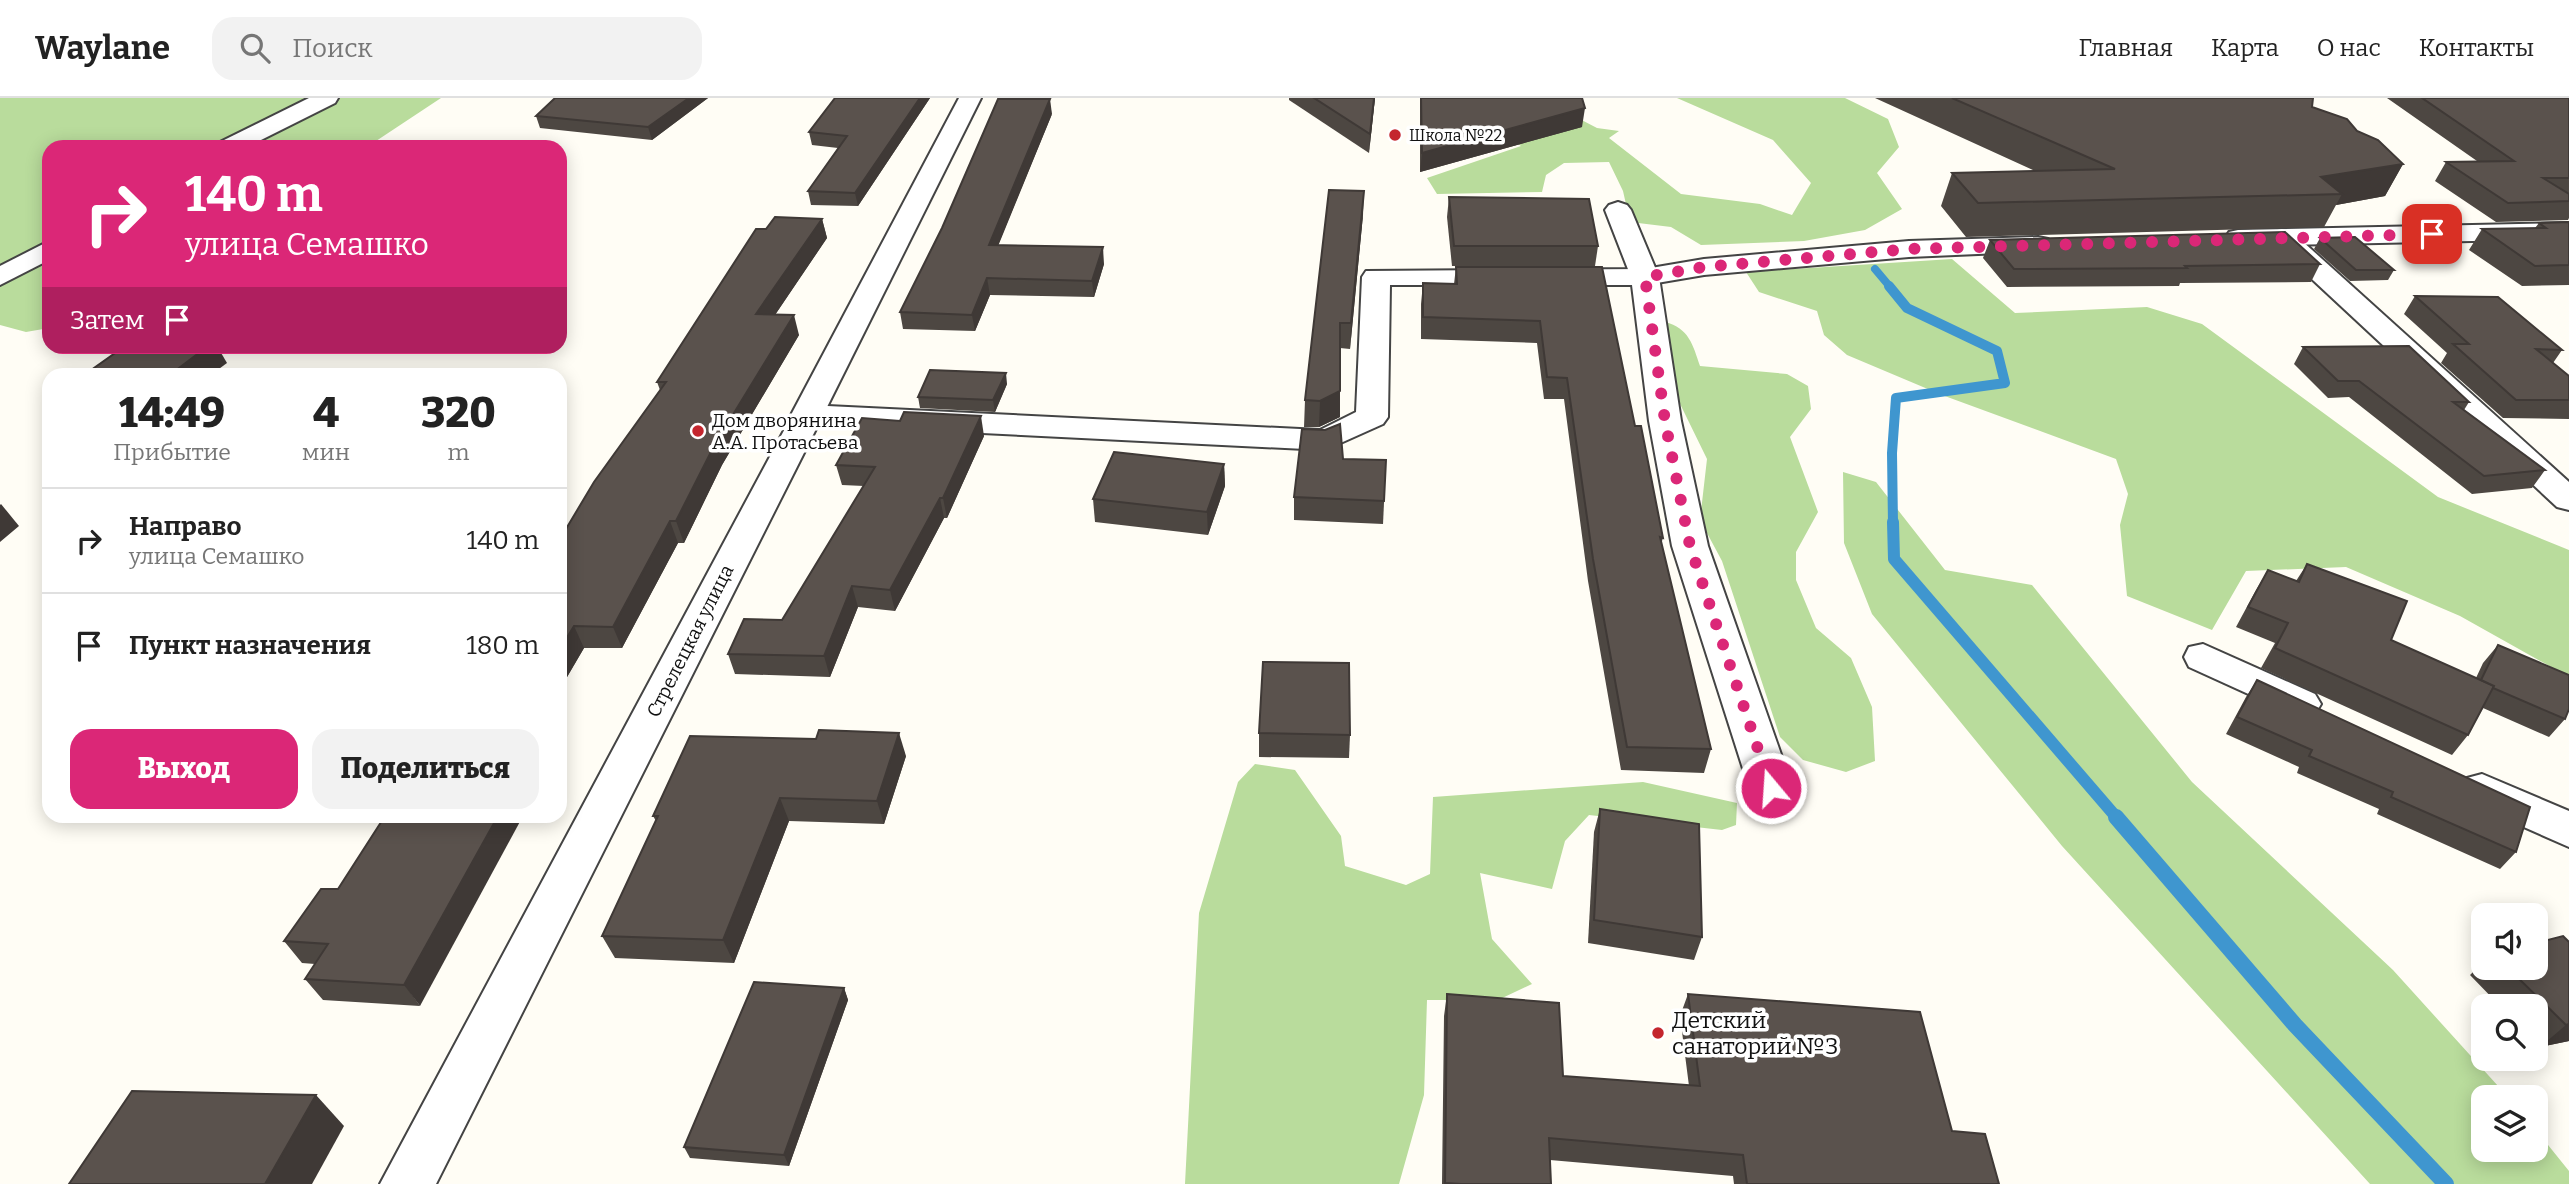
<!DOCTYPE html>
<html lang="ru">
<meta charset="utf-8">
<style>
body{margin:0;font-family:Bitter,serif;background:#f2f2f2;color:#222;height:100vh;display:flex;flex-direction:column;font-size:26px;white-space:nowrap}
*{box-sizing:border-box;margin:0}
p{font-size:23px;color:#767676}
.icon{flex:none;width:38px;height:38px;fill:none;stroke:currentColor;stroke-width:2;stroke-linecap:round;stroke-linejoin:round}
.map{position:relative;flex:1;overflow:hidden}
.panel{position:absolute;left:42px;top:270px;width:525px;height:455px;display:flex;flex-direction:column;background:#fff;border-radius:21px;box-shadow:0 4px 18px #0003}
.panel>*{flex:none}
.guide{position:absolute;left:42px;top:42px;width:525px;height:214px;border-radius:21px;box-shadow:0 4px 18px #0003;background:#db2777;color:#fff;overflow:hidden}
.controls{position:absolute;left:2471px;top:805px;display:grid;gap:14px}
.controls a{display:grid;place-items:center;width:77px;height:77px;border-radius:14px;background:#fff;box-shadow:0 4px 18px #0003;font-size:35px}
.pin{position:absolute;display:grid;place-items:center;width:60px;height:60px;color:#fff;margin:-30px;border-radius:14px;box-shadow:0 4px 10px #0006}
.me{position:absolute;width:77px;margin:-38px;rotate:342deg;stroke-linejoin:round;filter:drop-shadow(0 0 5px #0008)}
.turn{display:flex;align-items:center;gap:24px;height:147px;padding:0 28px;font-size:32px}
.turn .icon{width:91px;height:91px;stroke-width:2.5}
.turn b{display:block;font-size:49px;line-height:60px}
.then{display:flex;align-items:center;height:66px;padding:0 28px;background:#0003;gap:14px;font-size:26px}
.eta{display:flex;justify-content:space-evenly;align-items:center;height:119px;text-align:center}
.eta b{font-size:42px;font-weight:800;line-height:49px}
.action{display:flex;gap:14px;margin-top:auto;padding:14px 28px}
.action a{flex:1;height:80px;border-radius:21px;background:#db2777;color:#fff;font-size:28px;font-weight:800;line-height:80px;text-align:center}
.action a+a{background:#f2f2f2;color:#222}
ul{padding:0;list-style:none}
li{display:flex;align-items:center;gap:21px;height:105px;padding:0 28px;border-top:2px solid #e0e0e0}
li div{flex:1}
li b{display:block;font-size:26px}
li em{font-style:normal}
header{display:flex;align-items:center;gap:42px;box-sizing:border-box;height:98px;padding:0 35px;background:#fff;border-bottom:2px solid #e0e0e0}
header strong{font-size:33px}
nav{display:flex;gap:38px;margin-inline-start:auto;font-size:24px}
.search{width:490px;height:63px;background:#f2f2f2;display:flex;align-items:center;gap:18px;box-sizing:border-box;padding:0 24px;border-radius:21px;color:#767676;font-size:26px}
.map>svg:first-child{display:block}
.forest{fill:#b9dc9c}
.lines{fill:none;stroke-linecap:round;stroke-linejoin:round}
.stream-far3{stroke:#3f96cf;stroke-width:8}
.stream-far2{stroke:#3f96cf;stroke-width:10}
.stream-far1{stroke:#3f96cf;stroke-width:12}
.stream{stroke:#3f96cf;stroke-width:16}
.minor-casing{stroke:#444;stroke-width:4}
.tertiary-casing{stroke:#444;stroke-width:4}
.minor{fill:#fff;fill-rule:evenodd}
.tertiary{fill:#fff;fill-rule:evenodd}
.wall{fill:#4d4742}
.shaded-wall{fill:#3f3936}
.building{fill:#5a524d;stroke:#3f3936;stroke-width:2}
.route{stroke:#db2777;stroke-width:12;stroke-dasharray:0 21.6}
.poi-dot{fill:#c4262e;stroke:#fff;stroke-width:2.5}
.labels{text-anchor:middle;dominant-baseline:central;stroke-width:7;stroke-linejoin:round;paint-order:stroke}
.far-poi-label{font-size:16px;fill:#111;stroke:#fff;text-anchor:start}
.poi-label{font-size:19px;fill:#111;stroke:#fff;text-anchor:start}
.street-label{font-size:19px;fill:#111;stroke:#fff}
.near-poi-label{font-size:23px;fill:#111;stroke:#fff;text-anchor:start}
</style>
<header>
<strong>Waylane</strong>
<div class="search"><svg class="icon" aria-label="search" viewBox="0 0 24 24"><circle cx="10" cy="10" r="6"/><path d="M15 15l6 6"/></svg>Поиск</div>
<nav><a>Главная</a><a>Карта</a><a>О нас</a><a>Контакты</a></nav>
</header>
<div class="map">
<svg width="2569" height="1086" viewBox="0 0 2569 1086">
<rect width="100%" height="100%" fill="#fffdf5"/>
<g class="forest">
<path d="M0,0H441L367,49H49V230L26,234L0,227Z"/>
<path d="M1451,0L1572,17L1597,30L1619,33L1609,40L1681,96L1760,106L1792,117L1811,85L1773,42L1677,0H1845L1888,21L1899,49L1877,75L1902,111L1865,132L1804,143L1701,147L1671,129L1630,124L1623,93L1609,64L1564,65L1546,77L1542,94L1437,96L1427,80L1521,48Z"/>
<path d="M1952,161L2015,215L2147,209L2202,226L2438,399L2569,452V579L2460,518L2346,469L2246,473L2212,532L2127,498L2120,427L2128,396L2116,361L1942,297L1847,257L1824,237L1817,213L1759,194L1746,174Z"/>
<path d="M1665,224C1689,230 1693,247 1700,268L1787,276L1808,288L1811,311L1790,339L1818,414L1796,454V482L1816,530L1851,560L1872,609L1875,663L1846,674L1803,662L1780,639L1722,463L1700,422L1707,361L1662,269Z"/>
<path d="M1843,374L1876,384L1945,472L2032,487L2192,684L2393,872L2508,999H2483V1052H2536V1032L2569,1073V1086H2370L2062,748L1872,516L1844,445Z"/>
<path d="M1255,666L1295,672L1341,738L1345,768L1406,787L1430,776L1433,699L1643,684L1737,705L1736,727L1722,732L1589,717L1565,743L1552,791L1480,775L1492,841L1532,886L1498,902H1427L1424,997L1399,1086H1185L1199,815L1238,684Z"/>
</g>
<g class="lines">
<path class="stream-far3" d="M1875,171L1891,190"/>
<path class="stream-far2" d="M1889,188L1907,210L1997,253L2005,285L1896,300L1892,355L1893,426"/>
<path class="stream-far1" d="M1893,424L1894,461L2117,720"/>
<path class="stream" d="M2116,719L2295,927L2446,1086"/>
<g class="minor-casing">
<g id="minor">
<path d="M309,0H338L335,5L247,49H216L220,44Z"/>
<path d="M959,0H981L823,317L818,324L807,327L796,324L791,317Z"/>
<path d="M1618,104L1627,107L1631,112L1659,179L1681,323L1708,448L1797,702L1790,714L1775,719L1760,714L1753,702L1672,448L1649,323L1631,179L1605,112L1609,107Z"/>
<path d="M2282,131L2291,133L2569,384V412L2557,409L2273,145L2269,139L2273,133Z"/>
<path d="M49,143V162L0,187V168Z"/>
<path d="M2203,546L2315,596L2321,606L2315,616L2301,620L2189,569L2184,559L2189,549Z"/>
<path d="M2482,676L2569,713V749L2467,704L2461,692L2467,680Z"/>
</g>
</g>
<g class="tertiary-casing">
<g id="tertiary">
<path d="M2569,125V141L2238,148L2229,146L2225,140L2229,134L2238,132Z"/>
<path d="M2038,139L2048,141L2051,147L2048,153L1909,159L1704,177L1645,187H1390L1388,319L1383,326L1325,352L818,327L436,1086H380L796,310L807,307L1320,332L1356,314L1362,179L1366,173L1645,171L1704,161L1909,143Z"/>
</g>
</g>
<use href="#minor" class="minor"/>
<use href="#tertiary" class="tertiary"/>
</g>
<g class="wall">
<path d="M555,0H708L652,42L540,30L536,18Z"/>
<path d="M835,0H930L858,108L811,107L808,93L838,50L812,47L809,34Z"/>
<path d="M1289,0H1375L1369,55L1289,2Z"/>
<path d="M1420,0H1582V29L1420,74Z"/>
<path d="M1875,0H2313L2312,9L2357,33L2403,66L2385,98L2336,107L2324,129L1966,139L1941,108L1952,75L2035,73Z"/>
<path d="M2387,0H2569V120L2568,122L2496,124L2435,83L2446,64L2477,63Z"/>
<path d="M1052,16L998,147L1104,166L1094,199L990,197L975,233L903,231L900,214Z"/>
<path d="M1449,99L1598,148L1595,168H1452L1447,119Z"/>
<path d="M1363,117L1350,251L1340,250V319L1319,329H1304L1305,302Z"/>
<path d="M822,121L827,140L775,217L799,237L722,367L684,445H678L622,550H584L560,591V441L660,292L657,284L766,131Z"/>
<path d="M2569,124V187L2522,188L2469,152L2482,131L2535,130L2539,125Z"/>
<path d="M2320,140L2394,172L2388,182L2350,183L2314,151Z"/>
<path d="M1990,142L2320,166L2311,184L2180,185L2179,188L2007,189L1983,160Z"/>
<path d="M1456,169H1602L1635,328L1663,440L1661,446L1711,651L1704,675L1621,672L1588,483L1564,301H1544L1537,245L1421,241V206L1423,185L1454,186Z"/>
<path d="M2415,198L2562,252L2553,265L2569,278V321L2503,320L2441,265L2447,255L2404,216Z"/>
<path d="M2303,249L2469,304L2464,312L2545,372L2532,390L2472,396L2349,299L2328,300L2294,266Z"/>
<path d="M1007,286L995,314L920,310L918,299Z"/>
<path d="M984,338L947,420H944L895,513L858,509L830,579L735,576L728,556L782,522L864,388L842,387L836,367Z"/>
<path d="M1343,361L1386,362L1383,426L1294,422V399Z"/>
<path d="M1224,366L1225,388L1208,437L1095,424L1093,401Z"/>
<path d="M2307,466L2391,542L2476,580L2483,565L2498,547L2565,621L2549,639L2483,610L2468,637L2452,657L2261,570L2275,545L2236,529L2256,492L2268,472L2296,483Z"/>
<path d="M2257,582L2516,754L2500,771L2377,716L2379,711L2297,675L2299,669L2226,636L2246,599Z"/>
<path d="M1259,635L1350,637L1349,660L1259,659Z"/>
<path d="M906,658L884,726L789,723L734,865L615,860L602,838L656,723L653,718Z"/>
<path d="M1600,711L1702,839L1694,862L1588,845L1594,734Z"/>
<path d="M338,791L420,908L323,902L305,881L315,866L302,865L284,843Z"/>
<path d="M2569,844V943L2540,949L2536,945V908H2500L2470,877L2483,864V870H2536Z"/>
<path d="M844,890L848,902L789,1068L690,1060L684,1049Z"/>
<path d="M1447,896L1563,978L1689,988L1680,918L1688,896L1952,1033L1999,1086H1734L1733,1078L1550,1062L1551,1086H1442L1444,918Z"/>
</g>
<g class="shaded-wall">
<path d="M689,0H708L652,42L648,29Z"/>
<path d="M920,0H930L858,108L855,95Z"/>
<path d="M1374,0H1375L1369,55L1370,36Z"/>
<path d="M1050,1L1052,16L992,163L989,147Z"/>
<path d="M1585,10L1582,29L1420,74L1422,55Z"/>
<path d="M2403,66L2385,98L2336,107L2342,96L2321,79Z"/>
<path d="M1364,93L1363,117L1350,251L1351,225Z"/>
<path d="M822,121L827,140L762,236L756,216Z"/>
<path d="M1103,149L1104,166L1094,199L1092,183Z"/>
<path d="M987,180L990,197L975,233L972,217Z"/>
<path d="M794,217L799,237L722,367L684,445L676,423L715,346Z"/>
<path d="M208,248H217L227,265L212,276H171Z"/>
<path d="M1006,275L1007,286L995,314L993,302Z"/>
<path d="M1340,293V319L1319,329L1320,303Z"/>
<path d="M981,318L984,338L947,420L943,400Z"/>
<path d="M1224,366L1225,388L1208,437L1207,414Z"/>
<path d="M940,400L944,420L895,513L890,492Z"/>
<path d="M1,406L19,428L0,444V407Z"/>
<path d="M670,423L678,445L622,550L613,529Z"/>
<path d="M852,488L858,509L830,579L824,558Z"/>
<path d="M574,528L584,550L560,591V551Z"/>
<path d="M899,635L906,658L884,726L877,703Z"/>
<path d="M780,700L789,723L734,865L723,842Z"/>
<path d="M498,718H523L420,908L404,887Z"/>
<path d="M844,890L848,902L789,1068L784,1057Z"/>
<path d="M2569,926V943L2540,949L2566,927Z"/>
<path d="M316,997L344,1028L312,1086H265Z"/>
</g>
<g class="building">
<path d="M555,0H689L648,29L536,18Z"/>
<path d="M835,0H920L855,95L808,93L847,38L809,34Z"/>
<path d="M1314,0H1374L1370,36Z"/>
<path d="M1421,0H1582L1585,10L1422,55Z"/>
<path d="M1952,0H2313L2312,9L2347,21L2357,33L2378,42L2403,66L2321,79L2342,96L1978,105L1952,75L2115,71Z"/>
<path d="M2422,0H2569V80H2543L2569,96V103L2508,105L2446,64L2514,63Z"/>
<path d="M998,1H1050L989,147L1103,149L1092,183L987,180L972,217L900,214L942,130Z"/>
<path d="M1329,92L1364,93L1351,225H1340V293L1320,303L1305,302Z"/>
<path d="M1449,99L1589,101L1598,148H1454Z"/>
<path d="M775,119L822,121L756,216L794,217L715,346L676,423H670L613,529L574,528L560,551V441L594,384L666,284H657L756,131H766Z"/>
<path d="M2569,124V167L2535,168L2482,131L2546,130L2539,125Z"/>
<path d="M2285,134L2320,166L2185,168L2187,170L2014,171L1990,142Z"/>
<path d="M2355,139L2394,172H2356L2320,140Z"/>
<path d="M1456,169H1602L1635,328H1641L1663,440L1660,439L1711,651L1627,649L1593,461L1567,280L1547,279L1540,223L1423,219V185L1457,186Z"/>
<path d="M2415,198L2498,199L2562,252L2536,251L2569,278V302H2516L2453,246H2469Z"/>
<path d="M125,248H208L171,276H100L87,275Z"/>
<path d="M2409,248L2469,304H2453L2545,372L2484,378L2359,283H2338L2303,249Z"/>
<path d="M930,272L1006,275L993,302L918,299Z"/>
<path d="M904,314L981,318L943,400H940L890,492L852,488L824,558L728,556L744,521L782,522L875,369L836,367L862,320L900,323Z"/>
<path d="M1340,326L1343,361L1386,362L1384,403L1294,399L1302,331L1325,332Z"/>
<path d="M1114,354L1224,366L1207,414L1093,401Z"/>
<path d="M2307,466L2407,503L2391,542L2494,588L2468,637L2275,550L2288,525L2248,509L2268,472L2299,484Z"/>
<path d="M2498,547L2569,577V611L2565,621L2493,590L2494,588L2481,582Z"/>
<path d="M1263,564L1349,565L1350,637L1259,635Z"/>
<path d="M2257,582L2530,709L2516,754L2391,699L2393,694L2309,658L2312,652L2237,619Z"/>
<path d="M819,632L899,635L877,703L780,700L723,842L602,838L658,718H653L690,638L816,641Z"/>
<path d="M1600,711L1699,726L1702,839L1594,822Z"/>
<path d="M385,718H498L404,887L305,881L328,846L284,843L321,791H338Z"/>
<path d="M2563,838L2569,844V926L2566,927L2508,870H2536V845Z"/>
<path d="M754,884L844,890L784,1057L684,1049Z"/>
<path d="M1447,896L1559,905L1563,978L1700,988L1688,896L1920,914L1952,1033L1985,1036L1999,1086H1747L1743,1057L1549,1040L1551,1086H1461L1445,1085Z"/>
<path d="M132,993L316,997L265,1086H69Z"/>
</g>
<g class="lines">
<path class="route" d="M1771,690L1690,448L1665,323L1645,179L1704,169L1909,151L2432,136"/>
</g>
<g class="poi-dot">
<circle cx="1395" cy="37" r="7"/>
<circle cx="698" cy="333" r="7"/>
<circle cx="1658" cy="935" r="7"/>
</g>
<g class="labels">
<g class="far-poi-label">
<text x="1409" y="37">Школа №22</text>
</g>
<g class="poi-label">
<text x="712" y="322">Дом дворянина<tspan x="712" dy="22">А.А. Протасьева</tspan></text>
</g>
<g class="street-label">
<text transform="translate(690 543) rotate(-63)">Стрелецкая улица</text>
</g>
<g class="near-poi-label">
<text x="1672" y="922">Детский<tspan x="1672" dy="26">санаторий №3</tspan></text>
</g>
</g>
</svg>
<div class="controls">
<a><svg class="icon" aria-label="sound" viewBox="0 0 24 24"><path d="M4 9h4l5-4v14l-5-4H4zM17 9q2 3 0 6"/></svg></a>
<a><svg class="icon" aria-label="search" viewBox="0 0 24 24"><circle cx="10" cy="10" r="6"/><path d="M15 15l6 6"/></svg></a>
<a><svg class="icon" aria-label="layers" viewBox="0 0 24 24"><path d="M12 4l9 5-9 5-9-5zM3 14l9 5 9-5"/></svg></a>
</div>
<div class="pin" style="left:2432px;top:136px;background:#d93025"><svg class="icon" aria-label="arrive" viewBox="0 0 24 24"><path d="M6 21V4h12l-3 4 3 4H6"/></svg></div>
<svg class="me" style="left:1771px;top:690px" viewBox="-20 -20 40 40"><circle r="17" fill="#db2777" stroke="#fff" stroke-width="3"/><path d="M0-11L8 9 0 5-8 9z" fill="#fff"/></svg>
<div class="guide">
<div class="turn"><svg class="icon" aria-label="right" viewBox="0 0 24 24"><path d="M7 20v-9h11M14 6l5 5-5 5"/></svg><div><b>140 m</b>улица Семашко</div></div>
<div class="then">Затем<svg class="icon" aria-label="arrive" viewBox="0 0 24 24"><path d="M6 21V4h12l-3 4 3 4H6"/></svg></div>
</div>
<section class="panel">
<div class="eta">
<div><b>14:49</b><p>Прибытие</p></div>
<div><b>4</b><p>мин</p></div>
<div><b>320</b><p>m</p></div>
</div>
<ul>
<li><svg class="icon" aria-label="right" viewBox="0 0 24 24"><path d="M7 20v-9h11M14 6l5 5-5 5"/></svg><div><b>Направо</b><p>улица Семашко</p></div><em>140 m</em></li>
<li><svg class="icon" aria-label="arrive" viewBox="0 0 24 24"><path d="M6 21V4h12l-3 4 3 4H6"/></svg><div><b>Пункт назначения</b></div><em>180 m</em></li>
</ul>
<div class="action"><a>Выход</a><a>Поделиться</a></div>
</section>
</div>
